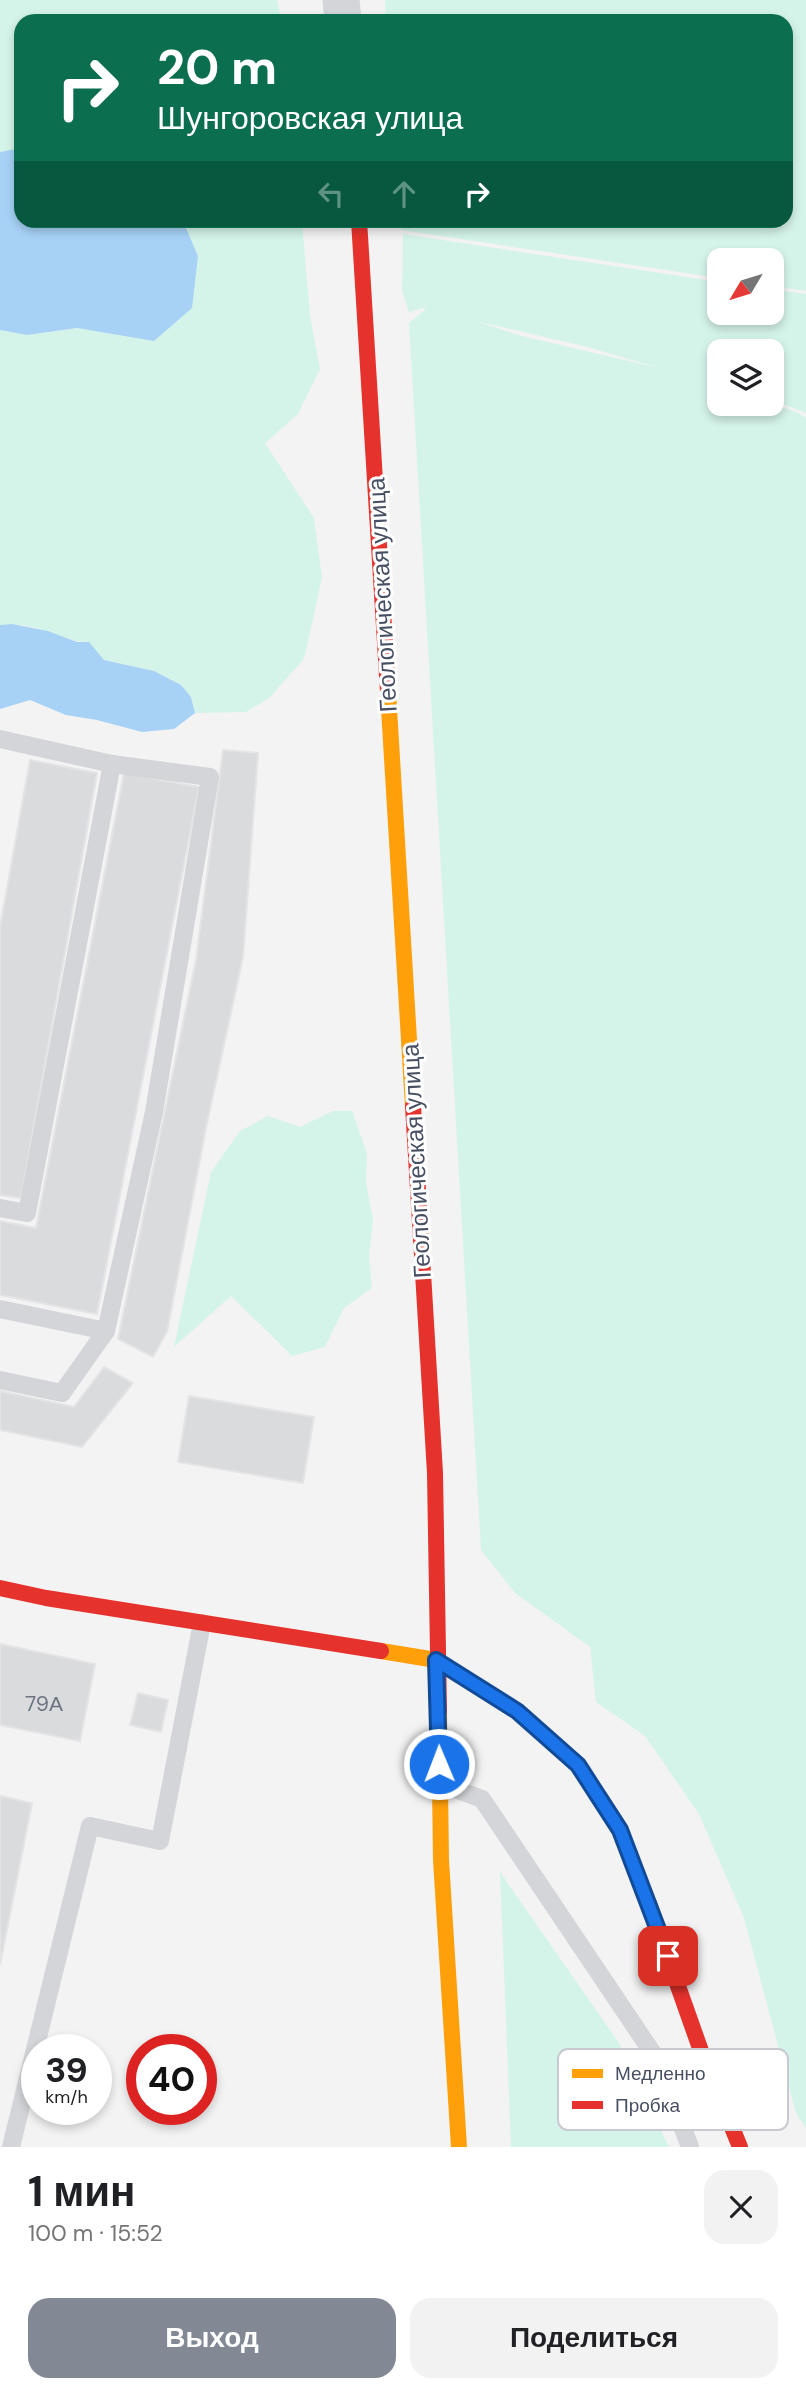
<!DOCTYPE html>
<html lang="ru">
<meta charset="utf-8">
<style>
body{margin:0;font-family:"DM Sans",sans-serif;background:#f2f2f2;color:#202124;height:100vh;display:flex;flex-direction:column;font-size:26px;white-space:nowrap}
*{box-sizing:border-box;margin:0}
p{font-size:23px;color:#757577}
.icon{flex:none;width:38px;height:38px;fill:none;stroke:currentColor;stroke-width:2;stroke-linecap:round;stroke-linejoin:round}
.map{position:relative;height:2147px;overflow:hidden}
.sheet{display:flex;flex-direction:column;background:#fff;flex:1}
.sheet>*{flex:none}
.top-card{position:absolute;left:14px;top:14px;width:779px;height:214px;border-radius:21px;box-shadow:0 4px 10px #0003;background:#0b6e4f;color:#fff;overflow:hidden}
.needle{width:46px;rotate:232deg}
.fabs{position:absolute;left:707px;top:248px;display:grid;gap:14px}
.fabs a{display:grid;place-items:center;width:77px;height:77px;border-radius:14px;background:#fff;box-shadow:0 4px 10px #0003;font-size:35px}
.speed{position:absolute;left:21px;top:2034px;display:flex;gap:14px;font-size:35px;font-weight:700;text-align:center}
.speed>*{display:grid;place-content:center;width:91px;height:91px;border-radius:50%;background:#fff;box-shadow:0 4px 10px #0003;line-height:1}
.speed small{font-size:18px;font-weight:400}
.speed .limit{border:10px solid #d22;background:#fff;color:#111}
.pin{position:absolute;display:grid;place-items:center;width:60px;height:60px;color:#fff;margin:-30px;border-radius:14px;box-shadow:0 4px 10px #0006}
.me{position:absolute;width:77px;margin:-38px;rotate:359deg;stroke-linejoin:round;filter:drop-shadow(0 0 5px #0008)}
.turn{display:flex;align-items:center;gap:24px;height:147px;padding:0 28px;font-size:32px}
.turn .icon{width:91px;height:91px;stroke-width:2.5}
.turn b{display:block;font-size:49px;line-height:60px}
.lanes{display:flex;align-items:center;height:66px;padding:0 28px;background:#0003;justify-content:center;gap:35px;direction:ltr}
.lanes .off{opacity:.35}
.round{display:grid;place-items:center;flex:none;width:74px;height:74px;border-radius:21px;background:#f2f2f2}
.overview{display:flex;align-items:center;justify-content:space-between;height:119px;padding:0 28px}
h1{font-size:42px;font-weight:700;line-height:52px}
.button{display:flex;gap:14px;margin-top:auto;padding:14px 28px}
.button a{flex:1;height:80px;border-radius:21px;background:#838895;color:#fff;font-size:28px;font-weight:700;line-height:80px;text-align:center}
.button a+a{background:#f2f2f2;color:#202124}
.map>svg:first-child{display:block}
.green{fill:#d5f4e9;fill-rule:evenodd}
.water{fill:#a7d2f6}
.building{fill:#dadbdd;stroke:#e4e4e6;stroke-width:2}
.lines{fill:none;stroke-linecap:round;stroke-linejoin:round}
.lane{stroke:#d4d5d9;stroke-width:18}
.street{stroke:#d4d5d9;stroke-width:37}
.slow{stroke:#ff9f0a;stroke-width:16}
.jam{stroke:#e5322d;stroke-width:16}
.route-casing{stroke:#114b97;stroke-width:18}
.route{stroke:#1a73e8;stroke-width:12}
.labels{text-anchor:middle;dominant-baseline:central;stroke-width:6;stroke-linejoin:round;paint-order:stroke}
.number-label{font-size:21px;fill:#6d7482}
.street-label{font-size:24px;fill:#474f62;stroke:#fff}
.key{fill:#fff;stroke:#c8cad0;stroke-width:2}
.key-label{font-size:19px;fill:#474f62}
</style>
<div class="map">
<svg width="806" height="2147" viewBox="0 0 806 2147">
<rect width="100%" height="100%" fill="#f3f3f3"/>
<g class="green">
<path d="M0,0H277L282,21H21V148L0,152Z"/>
<path d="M385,0H806V291L772,286V261H719V278L401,230V221L786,220V21H386Z"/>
<path d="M183,221H302L310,316L320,369L298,414L265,443L314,518L322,578L304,659L269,698L246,712L195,713L191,697L181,685L154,671L104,660L88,642C74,642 64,637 50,632C35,627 16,623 0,625V330L27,335L77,328L154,341L198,256Z"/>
<path d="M403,234L719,282V313H772V289L806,294V413L772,400V352H719V404C750,404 780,400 806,418V2128L796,2113L744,1918L699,1814L645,1736L596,1702L590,1647L515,1593L481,1550L409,323L426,309L422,308L409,312L402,291ZM475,321L584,346L659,368L522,336Z"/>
<path d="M333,1111H352L367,1153L366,1183L373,1220L369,1256L372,1288L344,1308L325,1347L292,1356L231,1296L174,1347L211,1172L240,1131L268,1116L300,1127Z"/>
<path d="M500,1872L619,2043L669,2147H511Z"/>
</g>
<g class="water">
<path d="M21,148V220L183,221L198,256L192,308L154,341L77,328L27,335L0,330V152Z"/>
<path d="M12,624L48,631L77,642H89L104,660L154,671L181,685L191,697L195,713L174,729L142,732L97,720L66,715L30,700L0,709V625Z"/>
</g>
<g class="building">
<path d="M223,750L258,753L243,957L206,1128L167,1332L153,1357L118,1339L196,960Z"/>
<path d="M30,760L97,773L21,1198L0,1195V927Z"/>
<path d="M124,773L199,787L97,1314L0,1295V1221L36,1228Z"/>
<path d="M104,1367L133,1383L82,1447L0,1430V1391L74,1407Z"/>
<path d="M189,1396L314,1417L303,1483L178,1462Z"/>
<path d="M0,1644L95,1664L80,1741L0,1725Z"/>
<path d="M138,1693L168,1700L161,1732L130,1725Z"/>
<path d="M0,1796L32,1803L0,1965Z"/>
</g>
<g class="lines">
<g class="lane">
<path d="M0,739L112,764L210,777L154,1112L106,1331L0,1309"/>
<path d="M0,1208L27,1213L112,764"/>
<path d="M0,1380L62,1393L106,1331"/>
<path d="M439,1783L482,1799L656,2058L690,2147"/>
<path d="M11,2147L90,1826L160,1841L202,1623"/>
</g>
<path class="street" d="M341,0L343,21"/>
<g class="slow">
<path d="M388,692L413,1106"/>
<path d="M381,1651L436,1660L517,1711L578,1765L620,1830L649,1904"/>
<path d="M439,1711L441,1860L459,2147"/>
</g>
<g class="jam">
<path d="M359,220L388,692"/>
<path d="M413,1106L435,1473L439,1711"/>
<path d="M0,1588L46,1598L381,1651"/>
<path d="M649,1904L701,2051L740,2147"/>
</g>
</g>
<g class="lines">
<g class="route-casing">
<path id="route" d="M439,1764L436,1660L517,1711L578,1765L620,1830L668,1956"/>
</g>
<use href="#route" class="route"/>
</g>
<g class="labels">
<g class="number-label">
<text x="44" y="1704">79А</text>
</g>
<g class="street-label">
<text transform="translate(382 595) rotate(-93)">Геологическая улица</text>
<text transform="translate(416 1161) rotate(-93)">Геологическая улица</text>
</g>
</g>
<rect x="558" y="2049" width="230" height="81" rx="10" class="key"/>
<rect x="572" y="2069" width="31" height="9" fill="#ff9f0a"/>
<rect x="572" y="2101" width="31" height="8" fill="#e5322d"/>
<g class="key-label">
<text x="615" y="2080">Медленно</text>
<text x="615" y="2112">Пробка</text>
</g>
</svg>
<div class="fabs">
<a><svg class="needle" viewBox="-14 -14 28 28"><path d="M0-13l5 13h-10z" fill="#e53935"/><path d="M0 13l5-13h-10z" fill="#757577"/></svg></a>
<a><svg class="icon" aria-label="layers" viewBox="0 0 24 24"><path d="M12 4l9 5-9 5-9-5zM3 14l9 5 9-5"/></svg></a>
</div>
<div class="speed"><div>39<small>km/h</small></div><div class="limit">40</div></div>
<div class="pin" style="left:668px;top:1956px;background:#d93025"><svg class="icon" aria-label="arrive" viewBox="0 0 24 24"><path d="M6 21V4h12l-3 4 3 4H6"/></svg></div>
<svg class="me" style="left:439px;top:1764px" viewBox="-20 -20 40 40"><circle r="17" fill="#1a73e8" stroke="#fff" stroke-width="3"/><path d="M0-11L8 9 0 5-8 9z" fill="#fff"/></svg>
<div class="top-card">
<div class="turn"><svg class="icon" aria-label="right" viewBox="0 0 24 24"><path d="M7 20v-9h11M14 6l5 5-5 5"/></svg><div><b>20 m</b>Шунгоровская улица</div></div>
<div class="lanes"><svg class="icon off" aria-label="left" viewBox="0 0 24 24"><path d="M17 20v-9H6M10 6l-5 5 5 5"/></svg><svg class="icon off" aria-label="ahead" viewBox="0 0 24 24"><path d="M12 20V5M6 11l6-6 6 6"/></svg><svg class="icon" aria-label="right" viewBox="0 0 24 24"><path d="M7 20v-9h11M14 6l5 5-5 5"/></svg></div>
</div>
</div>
<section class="sheet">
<div class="overview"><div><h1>1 мин</h1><p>100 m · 15:52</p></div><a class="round"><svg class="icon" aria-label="close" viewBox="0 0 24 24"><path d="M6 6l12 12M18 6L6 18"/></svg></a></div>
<div class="button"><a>Выход</a><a>Поделиться</a></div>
</section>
